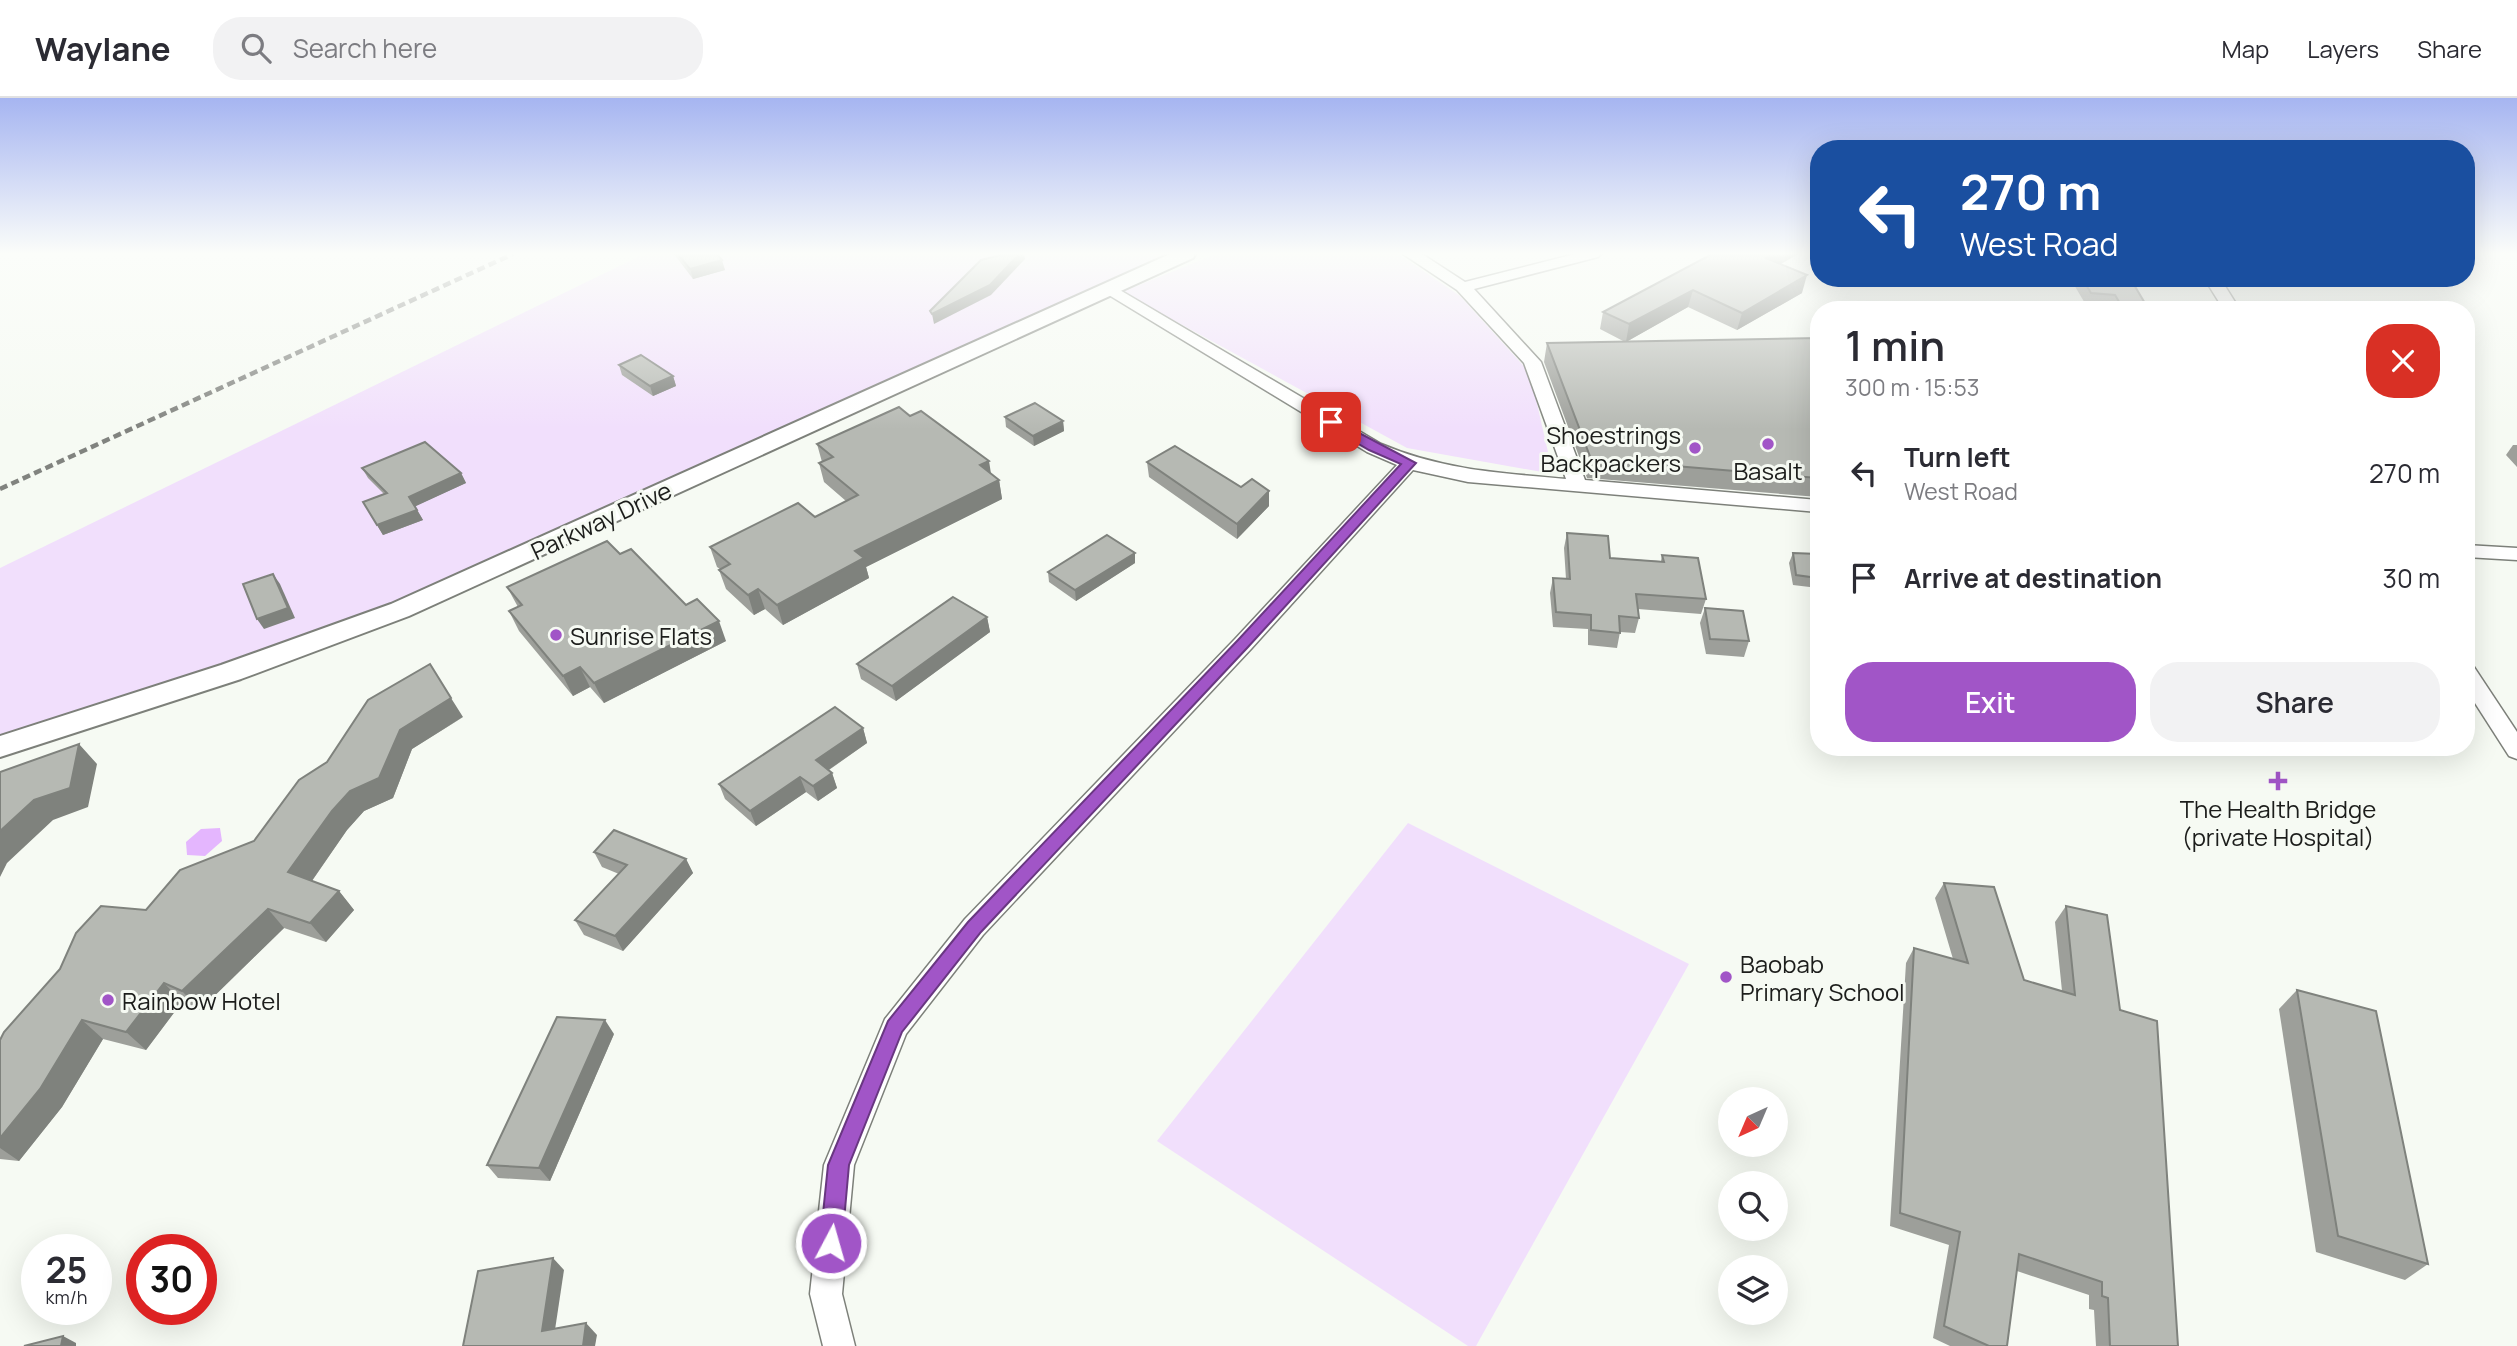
<!DOCTYPE html>
<meta charset="utf-8">
<style>
body{margin:0;font-family:Manrope,sans-serif;background:#f2f2f3;color:#2b2b33;height:100vh;display:flex;flex-direction:column;font-size:26px;white-space:nowrap}
*{box-sizing:border-box;margin:0}
p{font-size:23px;color:#7c7c81}
.icon{flex:none;width:38px;height:38px;fill:none;stroke:currentColor;stroke-width:2;stroke-linecap:round;stroke-linejoin:round}
.map{position:relative;flex:1;overflow:hidden}
.side{position:absolute;left:1810px;top:203px;width:665px;height:455px;display:flex;flex-direction:column;background:#fff;border-radius:28px;box-shadow:0 7px 28px #0002}
.side>*{flex:none}
.hud{position:absolute;left:1810px;top:42px;width:665px;height:147px;border-radius:28px;box-shadow:0 7px 28px #0002;background:#1a4fa0;color:#fff;overflow:hidden}
.needle{width:46px;rotate:224deg}
.controls{position:absolute;left:1718px;top:989px;display:grid;gap:14px}
.controls a{display:grid;place-items:center;width:70px;height:70px;border-radius:50%;background:#fff;box-shadow:0 7px 28px #0002;font-size:35px}
.speed{position:absolute;left:21px;top:1136px;display:flex;gap:14px;font-size:35px;font-weight:700;text-align:center}
.speed>*{display:grid;place-content:center;width:91px;height:91px;border-radius:50%;background:#fff;box-shadow:0 7px 28px #0002;line-height:1}
.speed small{font-size:18px;font-weight:400}
.speed .limit{border:10px solid #d22;background:#fff;color:#111}
.pin{position:absolute;display:grid;place-items:center;width:60px;height:60px;color:#fff;margin:-30px;border-radius:14px;box-shadow:0 4px 10px #0006}
.me{position:absolute;width:77px;margin:-38px;rotate:6deg;stroke-linejoin:round;filter:drop-shadow(0 0 5px #0008)}
.turn{display:flex;align-items:center;gap:24px;height:147px;padding:0 35px;font-size:32px}
.turn .icon{width:91px;height:91px;stroke-width:2.5}
.turn b{display:block;font-size:49px;line-height:60px}
.round{display:grid;place-items:center;flex:none;width:74px;height:74px;border-radius:28px;background:#f2f2f3}
.overview{display:flex;align-items:center;justify-content:space-between;height:119px;padding:0 35px}
h1{font-size:42px;font-weight:600;line-height:52px}
.action{display:flex;gap:14px;margin-top:auto;padding:14px 35px}
.action a{flex:1;height:80px;border-radius:28px;background:#a155c7;color:#fff;font-size:28px;font-weight:600;line-height:80px;text-align:center}
.action a+a{background:#f2f2f3;color:#2b2b33}
ul{padding:0;list-style:none}
li{display:flex;align-items:center;gap:21px;height:105px;padding:0 35px}
li div{flex:1}
li b{display:block;font-size:26px}
li em{font-style:normal}
header{display:flex;align-items:center;gap:42px;box-sizing:border-box;height:98px;padding:0 35px;background:#fff;border-bottom:2px solid #e1e1e2}
header strong{font-size:33px}
nav{display:flex;gap:38px;margin-inline-start:auto;font-size:24px}
.search{width:490px;height:63px;background:#f2f2f3;display:flex;align-items:center;gap:18px;box-sizing:border-box;padding:0 24px;border-radius:28px;color:#7c7c81;font-size:26px}
.map>svg:first-child{display:block}
.green{fill:#f1dffc}
.water{fill:#e4b6fe}
.lines{fill:none;stroke-linecap:round;stroke-linejoin:round}
.minor-casing{stroke:#7d807a;stroke-width:3}
.tertiary-casing{stroke:#7d807a;stroke-width:4}
.minor{fill:#fff;fill-rule:evenodd}
.tertiary{fill:#fff;fill-rule:evenodd}
.rail{stroke:#81837f;stroke-width:4.5;stroke-dasharray:8 4.5;stroke-linecap:butt}
.wall{fill:#9d9f9a}
.shaded-wall{fill:#7f827d}
.building{fill:#b6b9b3;stroke:#7f827d;stroke-width:2}
.route{fill:#a155c7;stroke:#693781;stroke-width:2}
.poi-dot{fill:#a155c7;stroke:#f6faf3;stroke-width:2.5}
.labels{text-anchor:middle;dominant-baseline:central;stroke-width:6;stroke-linejoin:round;paint-order:stroke}
.poi-label{font-size:24px;fill:#1c1d1b;stroke:#f6faf3;text-anchor:start}
.street-label{font-size:24px;fill:#1c1d1b;stroke:#f6faf3}
</style>
<header>
<strong>Waylane</strong>
<div class="search"><svg class="icon" aria-label="search" viewBox="0 0 24 24"><circle cx="10" cy="10" r="6"/><path d="M15 15l6 6"/></svg>Search here</div>
<nav><a>Map</a><a>Layers</a><a>Share</a></nav>
</header>
<div class="map">
<svg width="2517" height="1248" viewBox="0 0 2517 1248">
<rect width="100%" height="100%" fill="#f6faf3"/>
<g class="green">
<path d="M644,156H1183L445,489L0,649V470Z"/>
<path d="M1216,156H1398L1460,198L1530,275L1553,376L1407,350L1122,194Z"/>
<path d="M1408,725L1689,866L1476,1248H1468L1157,1043Z"/>
</g>
<path class="water" d="M220,730L222,743L205,758L187,757L186,744L201,731Z"/>
<g class="lines">
<g class="minor-casing">
<g id="minor">
<path d="M1403,156H1422L1465,184L1575,156H1601L1598,159L1474,191L1541,264L1585,382L1818,402V414L1468,384L1413,372L1251,551L983,837L906,936L854,1067L842,1196L855,1248H823L810,1196L824,1067L885,921L965,821L1235,541L1397,367L1367,354L1099,191L1107,186L1113,188L1381,346C1442,372 1500,375 1566,381L1524,265L1457,192Z"/>
<path d="M2204,180H2220L2240,212H2224Z"/>
<path d="M2466,447L2517,450V462L2466,459Z"/>
<path d="M2466,566L2474,569L2517,634V661L2509,658L2466,591Z"/>
</g>
</g>
<g class="tertiary-casing">
<path id="tertiary" d="M1170,156H1195L1193,160L409,518L241,581L0,659V638L221,567L391,506Z"/>
</g>
<use href="#minor" class="minor"/>
<use href="#tertiary" class="tertiary"/>
<path class="rail" d="M0,391L513,156"/>
</g>
<g class="wall">
<path d="M674,156H717L725,172L693,181Z"/>
<path d="M1798,156L1781,166L1802,195L1737,232L1688,209L1626,244L1818,240V399L1587,380L1544,264L1547,245L1625,244L1600,231L1603,214Z"/>
<path d="M2070,180H2130L2149,212H2112L2110,208L2086,207Z"/>
<path d="M619,267L673,278L676,288L653,298L622,277Z"/>
<path d="M1005,319L1063,323L1064,333L1034,348L1006,329Z"/>
<path d="M817,346L991,376L999,382L1002,401L866,469L869,480L783,527L765,511L754,517L726,491L719,472L720,471L717,469L710,449L815,419L846,403L824,384L819,365L822,364Z"/>
<path d="M2513,347H2517V369L2506,357Z"/>
<path d="M1147,364L1241,389L1269,393V408L1237,441L1149,379Z"/>
<path d="M362,370L461,375L466,385L415,408L423,422L383,437L363,404L384,396L368,380Z"/>
<path d="M1567,435L1610,460L1661,463L1662,457L1706,501L1701,516L1638,511L1639,520L1635,535L1620,534L1617,550L1588,547V531L1553,529L1550,495L1553,480L1566,481L1564,450Z"/>
<path d="M1793,455L1818,456V490L1793,487L1789,465Z"/>
<path d="M620,456L686,507L726,543L604,605L590,589L573,598L519,533L509,513L518,509L507,489Z"/>
<path d="M1135,465L1076,503L1049,484L1048,474Z"/>
<path d="M1705,510L1749,543L1744,559L1706,556L1700,525Z"/>
<path d="M987,519L990,534L896,603L861,581L857,566Z"/>
<path d="M463,619L412,651L393,700L364,713L347,732L312,783L339,793L354,812L326,844L284,830L200,912L182,904L146,952L103,941L62,1009L19,1063L0,1061V942L146,812L254,743Z"/>
<path d="M863,630L867,645L829,672L832,675L837,690L818,703L806,694L756,728L725,701L719,686Z"/>
<path d="M594,754L686,761L693,775L623,853L584,837L575,822L619,776L602,769Z"/>
<path d="M1944,785L2024,882L2062,893L2055,824L2066,808L2120,912L2178,1248H2096L2094,1212L2089,1211V1197L2017,1173L2007,1248H1950L1933,1240L1949,1147L1890,1128L1906,865L1914,850L1953,861L1935,800Z"/>
<path d="M2297,892L2428,1166L2405,1182L2316,1154L2279,911Z"/>
<path d="M614,936L550,1083L498,1080L487,1067Z"/>
</g>
<g class="shaded-wall">
<path d="M1019,156H1024L1025,161L991,197L934,226L932,216Z"/>
<path d="M1772,156H1798L1761,177L1766,160Z"/>
<path d="M722,162L725,172L693,181L690,171Z"/>
<path d="M1807,177L1802,195L1737,232L1742,215Z"/>
<path d="M1693,192L1688,209L1626,244L1629,226Z"/>
<path d="M673,278L676,288L653,298L650,288Z"/>
<path d="M1063,323L1064,333L1034,348L1033,338Z"/>
<path d="M989,363L992,382L980,367Z"/>
<path d="M461,375L466,385L414,409L409,399Z"/>
<path d="M999,382L1002,401L866,469L869,480L783,527L777,507L855,453Z"/>
<path d="M1269,393V408L1237,441V426Z"/>
<path d="M417,412L423,422L383,437L377,427Z"/>
<path d="M1135,455V465L1076,503L1075,492Z"/>
<path d="M273,476L280,486L295,520L264,531L257,521Z"/>
<path d="M758,491L765,511L754,517L748,497Z"/>
<path d="M987,519L990,534L896,603L892,588Z"/>
<path d="M719,523L726,543L604,605L594,585Z"/>
<path d="M580,569L590,589L573,598L563,578Z"/>
<path d="M451,600L463,619L412,651L393,700L364,713L347,732L304,794L288,774L332,713L400,632Z"/>
<path d="M863,630L867,645L821,677L816,662Z"/>
<path d="M79,646L97,666L88,709L53,722L7,765L0,779V733L34,702Z"/>
<path d="M832,675L837,690L818,703L813,688Z"/>
<path d="M800,679L806,694L756,728L750,713Z"/>
<path d="M686,761L693,775L623,853L615,838Z"/>
<path d="M339,793L354,812L326,844L310,825Z"/>
<path d="M268,811L284,830L200,912L182,893Z"/>
<path d="M164,885L182,904L146,952L126,934Z"/>
<path d="M82,922L103,941L62,1009L19,1063L0,1050V1040Z"/>
<path d="M605,922L614,936L550,1083L539,1070Z"/>
<path d="M553,1160L564,1172L553,1245L542,1233Z"/>
<path d="M586,1225L597,1237L595,1248H583Z"/>
<path d="M63,1238L76,1245V1248H61Z"/>
</g>
<g class="building">
<path d="M678,156H717L722,162L690,171Z"/>
<path d="M1005,156H1019L990,187L932,216L930,213L981,162Z"/>
<path d="M1712,156H1772L1766,160L1807,177L1742,215L1693,192L1629,226L1603,214Z"/>
<path d="M2082,180H2130L2149,212H2124L2115,197L2091,195Z"/>
<path d="M1818,240V380L1591,361L1547,245Z"/>
<path d="M641,257L673,278L650,288L619,267Z"/>
<path d="M1035,305L1063,323L1033,338L1005,319Z"/>
<path d="M899,309L910,318L921,313L989,363L980,367L999,382L855,453L864,460L777,507L758,491L748,497L719,472L730,466L710,449L798,405L815,419L858,397L819,365L833,359L817,346Z"/>
<path d="M425,344L461,375L409,399L417,412L377,427L363,404L387,395L362,370Z"/>
<path d="M1175,348L1241,389L1252,381L1269,393L1237,426L1147,364Z"/>
<path d="M1567,435L1608,438L1610,460L1664,464L1662,457L1698,460L1706,501L1636,496L1639,520L1619,518L1620,535L1591,532V517L1556,514L1553,480L1570,481Z"/>
<path d="M1107,437L1135,455L1075,492L1048,474Z"/>
<path d="M607,443L620,456L631,451L686,507L697,501L719,523L594,585L580,569L563,578L509,513L522,507L507,489Z"/>
<path d="M1793,455L1818,456V480L1796,477Z"/>
<path d="M273,476L288,510L257,521L243,486Z"/>
<path d="M953,499L987,519L892,588L857,566Z"/>
<path d="M1705,510L1743,513L1749,543L1710,541Z"/>
<path d="M430,566L451,600L400,632L379,680L350,693L332,713L288,774L339,793L310,825L268,811L182,893L164,885L126,934L82,922L40,991L0,1040V942L4,934L60,871L76,835L101,808L146,812L180,772L254,743L299,682L327,664L368,602Z"/>
<path d="M835,609L863,630L816,662L832,675L813,688L800,679L750,713L719,686Z"/>
<path d="M79,646L70,690L34,702L0,733V674Z"/>
<path d="M614,732L686,761L615,838L575,822L627,767L594,754Z"/>
<path d="M1944,785L1994,789L2024,882L2075,897L2066,808L2107,817L2120,912L2157,923L2178,1248H2110L2108,1200L2102,1198V1184L2019,1156L2007,1248H1989L1944,1228L1960,1134L1900,1115L1914,850L1968,865Z"/>
<path d="M2297,892L2376,913L2428,1166L2338,1138Z"/>
<path d="M557,919L605,922L539,1070L487,1067Z"/>
<path d="M553,1160L542,1233L586,1225L583,1248H463L478,1173Z"/>
<path d="M63,1238L61,1248H24Z"/>
</g>
<linearGradient id="sky" x2="0" y2="1"><stop stop-color="#a6b5f1"/><stop offset="0.47" stop-color="#fbfdfa"/><stop offset="1" stop-color="#fbfdfa" stop-opacity="0"/></linearGradient>
<rect width="2517" height="331" fill="url(#sky)"/>
<path class="route" d="M1331,320L1416,365L1248,549L981,834L902,934L849,1067L842,1145L838,1152L831,1155L823,1152L820,1145L828,1067L888,923L968,824L1238,542L1401,366L1369,352L1326,327V321Z"/>
<g class="poi-dot">
<circle cx="1768" cy="346" r="7"/>
<circle cx="1695" cy="350" r="7"/>
<circle cx="556" cy="537" r="7"/>
<path d="M2274.5 672.5h7v7h7v7h-7v7h-7v-7h-7v-7h7z"/>
<circle cx="1726" cy="879" r="7"/>
<circle cx="108" cy="902" r="7"/>
</g>
<g class="labels">
<g class="poi-label">
<text x="1681" y="336" text-anchor="end">Shoestrings<tspan x="1681" dy="28">Backpackers</tspan></text>
<text x="1768" y="372" text-anchor="middle">Basalt</text>
<text x="570" y="537">Sunrise Flats</text>
<text x="2278" y="710" text-anchor="middle">The Health Bridge<tspan x="2278" dy="28">(private Hospital)</tspan></text>
<text x="1740" y="865">Baobab<tspan x="1740" dy="28">Primary School</tspan></text>
<text x="122" y="902">Rainbow Hotel</text>
</g>
<g class="street-label">
<text transform="translate(601 422) rotate(-25)">Parkway Drive</text>
</g>
</g>
</svg>
<div class="controls">
<a><svg class="needle" viewBox="-14 -14 28 28"><path d="M0-13l5 13h-10z" fill="#e53935"/><path d="M0 13l5-13h-10z" fill="#7c7c81"/></svg></a>
<a><svg class="icon" aria-label="search" viewBox="0 0 24 24"><circle cx="10" cy="10" r="6"/><path d="M15 15l6 6"/></svg></a>
<a><svg class="icon" aria-label="layers" viewBox="0 0 24 24"><path d="M12 4l9 5-9 5-9-5zM3 14l9 5 9-5"/></svg></a>
</div>
<div class="speed"><div>25<small>km/h</small></div><div class="limit">30</div></div>
<div class="pin" style="left:1331px;top:324px;background:#d93025"><svg class="icon" aria-label="arrive" viewBox="0 0 24 24"><path d="M6 21V4h12l-3 4 3 4H6"/></svg></div>
<svg class="me" style="left:831px;top:1145px" viewBox="-20 -20 40 40"><circle r="17" fill="#a155c7" stroke="#fff" stroke-width="3"/><path d="M0-11L8 9 0 5-8 9z" fill="#fff"/></svg>
<div class="hud">
<div class="turn"><svg class="icon" aria-label="left" viewBox="0 0 24 24"><path d="M17 20v-9H6M10 6l-5 5 5 5"/></svg><div><b>270 m</b>West Road</div></div>
</div>
<section class="side">
<div class="overview"><div><h1>1 min</h1><p>300 m · 15:53</p></div><a class="round" style="background:#d93025;color:#fff"><svg class="icon" aria-label="close" viewBox="0 0 24 24"><path d="M6 6l12 12M18 6L6 18"/></svg></a></div>
<ul>
<li><svg class="icon" aria-label="left" viewBox="0 0 24 24"><path d="M17 20v-9H6M10 6l-5 5 5 5"/></svg><div><b>Turn left</b><p>West Road</p></div><em>270 m</em></li>
<li><svg class="icon" aria-label="arrive" viewBox="0 0 24 24"><path d="M6 21V4h12l-3 4 3 4H6"/></svg><div><b>Arrive at destination</b></div><em>30 m</em></li>
</ul>
<div class="action"><a>Exit</a><a>Share</a></div>
</section>
</div>
